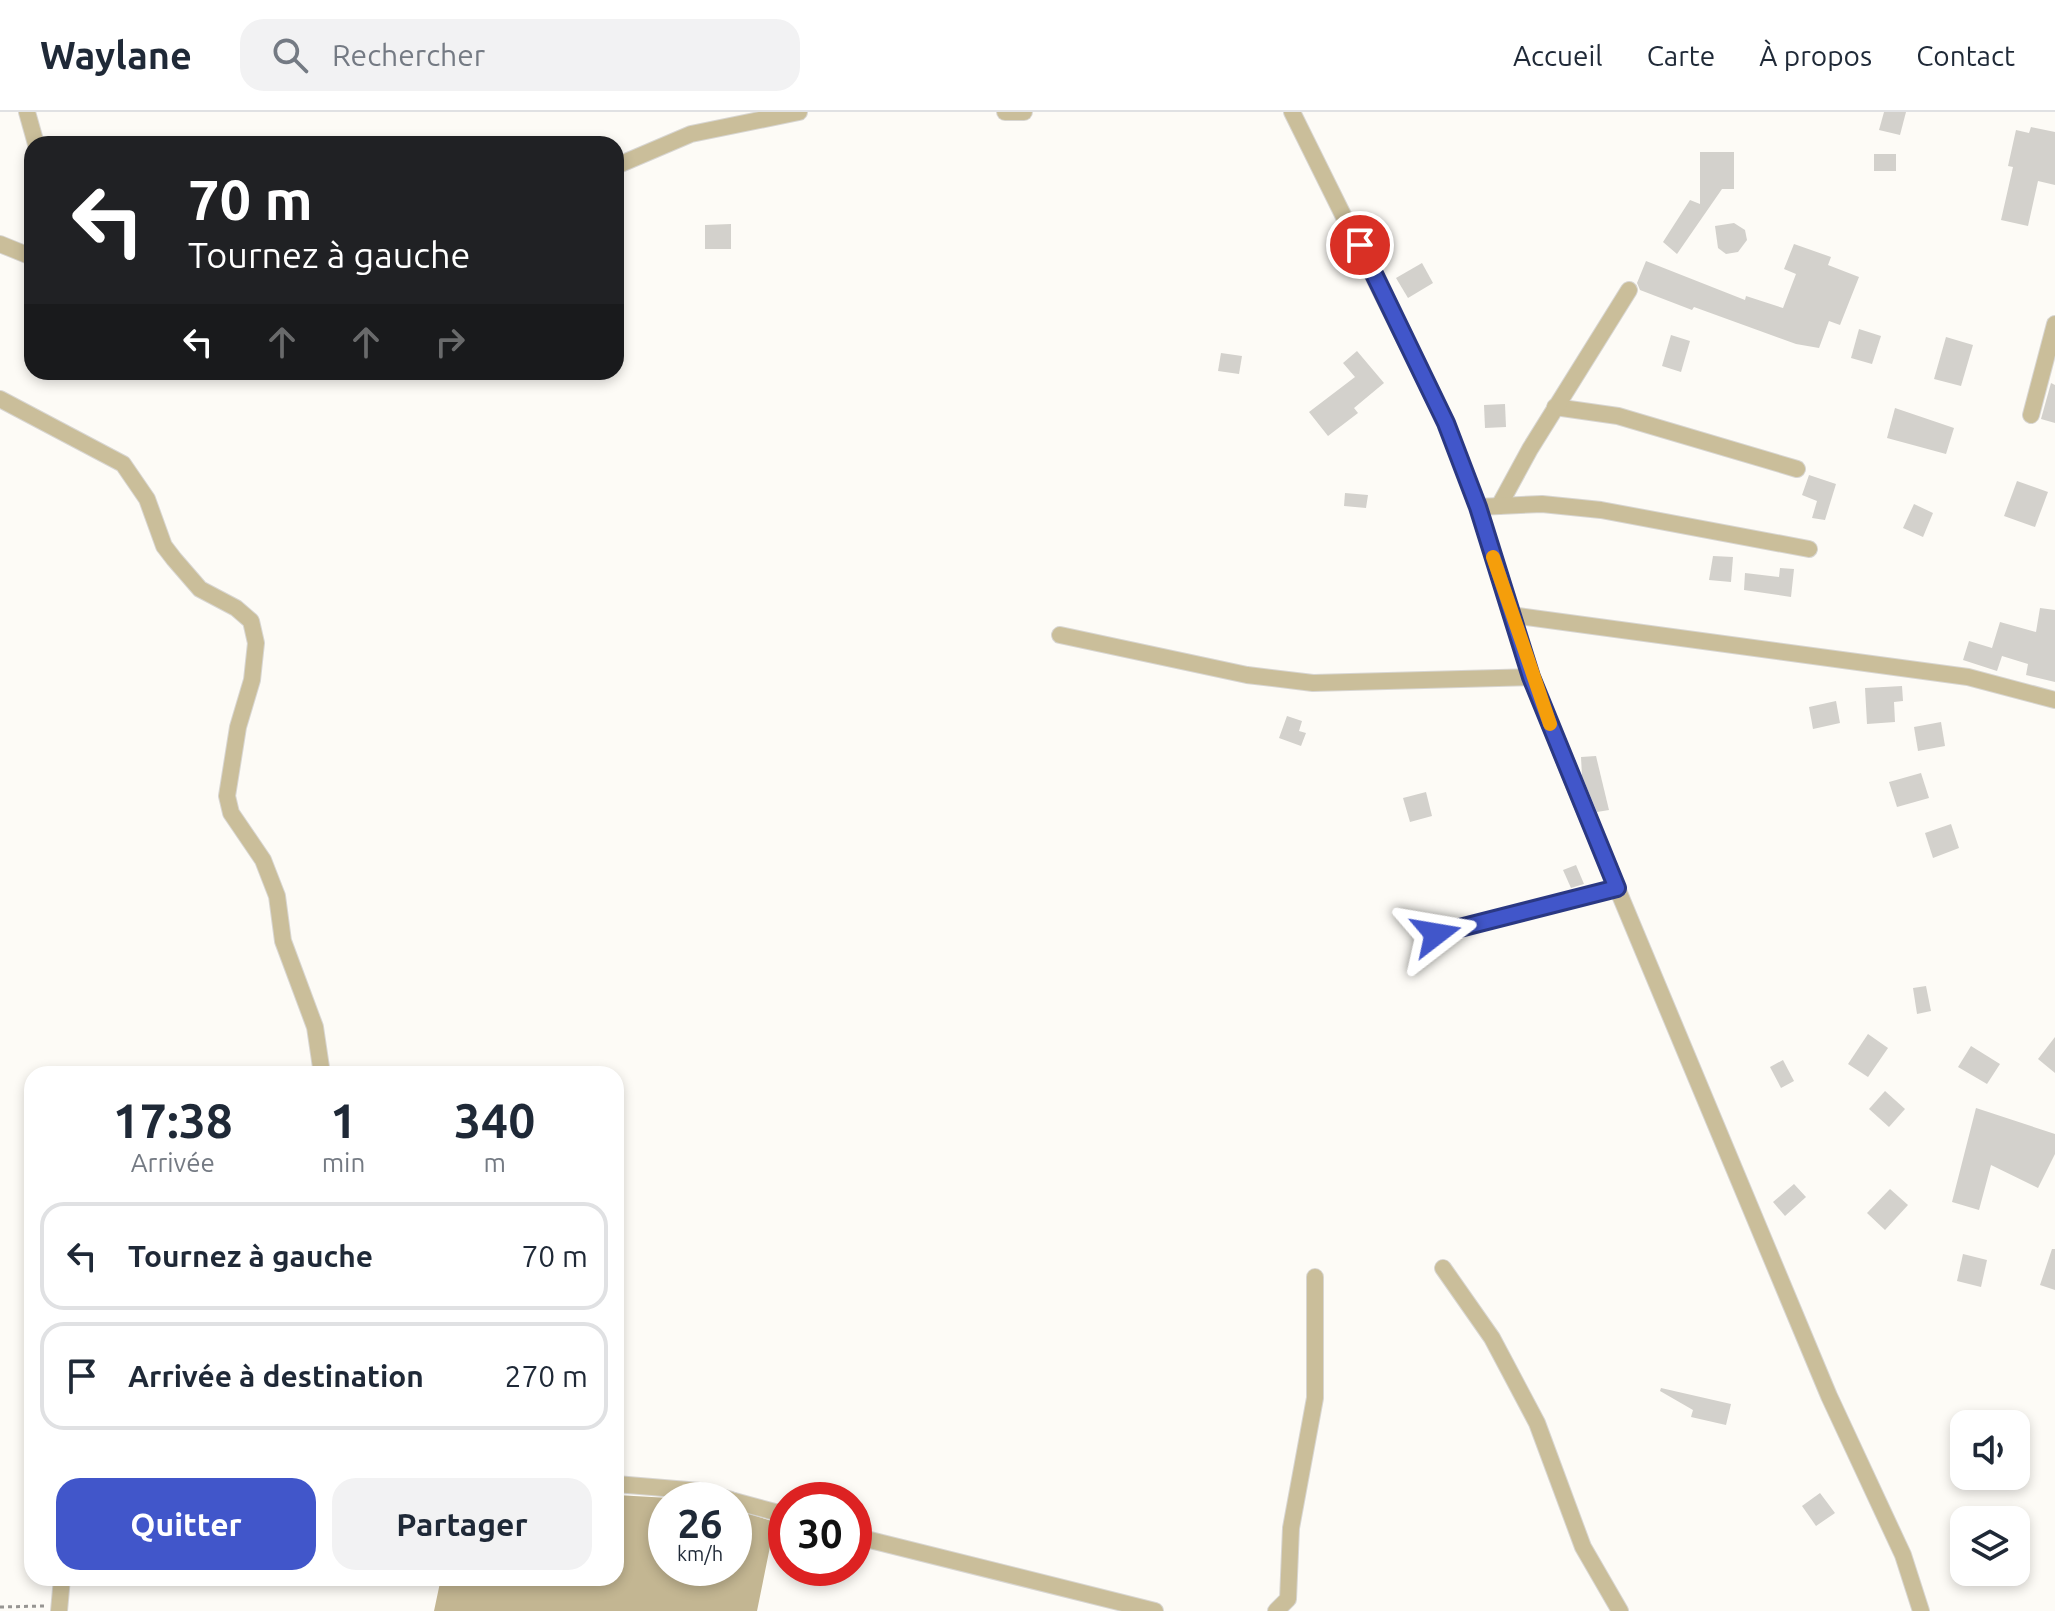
<!DOCTYPE html>
<html lang="fr">
<meta charset="utf-8">
<style>
body{margin:0;font-family:Ubuntu,sans-serif;background:#f2f2f3;color:#1f2937;height:100vh;display:flex;flex-direction:column;font-size:30px;white-space:nowrap}
*{box-sizing:border-box;margin:0}
p{font-size:26px;color:#747a83}
.icon{flex:none;width:44px;height:44px;fill:none;stroke:currentColor;stroke-width:2;stroke-linecap:round;stroke-linejoin:round}
.map{position:relative;flex:1;overflow:hidden}
.drawer{position:absolute;left:24px;top:954px;width:600px;height:520px;display:flex;flex-direction:column;background:#fff;border-radius:24px;box-shadow:0 4px 12px #0003}
.drawer>*{flex:none}
.top-card{position:absolute;left:24px;top:24px;width:600px;height:244px;border-radius:24px;box-shadow:0 4px 12px #0003;background:#202124;color:#fff;overflow:hidden}
.tools{position:absolute;left:1950px;top:1298px;display:grid;gap:16px}
.tools a{display:grid;place-items:center;width:80px;height:80px;border-radius:16px;background:#fff;box-shadow:0 4px 12px #0003;font-size:40px}
.speed{position:absolute;left:648px;top:1370px;display:flex;gap:16px;font-size:40px;font-weight:700;text-align:center}
.speed>*{display:grid;place-content:center;width:104px;height:104px;border-radius:50%;background:#fff;box-shadow:0 4px 12px #0003;line-height:1}
.speed small{font-size:20px;font-weight:400}
.speed .limit{border:12px solid #d22;background:#fff;color:#111}
.pin{position:absolute;display:grid;place-items:center;width:68px;height:68px;color:#fff;margin:-34px;border:4px solid #fff;border-radius:50%;box-shadow:0 2px 8px #0007}
.me{position:absolute;width:88px;margin:-44px;rotate:76deg;stroke-linejoin:round;filter:drop-shadow(0 0 6px #0008)}
.turn{display:flex;align-items:center;gap:28px;height:168px;padding:0 32px;font-size:36px}
.turn .icon{width:104px;height:104px;stroke-width:2.5}
.turn b{display:block;font-size:56px;line-height:68px}
.lanes{display:flex;align-items:center;height:76px;padding:0 32px;background:#0003;justify-content:center;gap:40px;direction:ltr}
.lanes .off{opacity:.35}
.eta{display:flex;justify-content:space-evenly;align-items:center;height:136px;text-align:center}
.eta b{font-size:48px;font-weight:700;line-height:56px}
.cta{display:flex;gap:16px;margin-top:auto;padding:16px 32px}
.cta a{flex:1;height:92px;border-radius:24px;background:#4156ca;color:#fff;font-size:32px;font-weight:700;line-height:92px;text-align:center}
.cta a+a{background:#f2f2f3;color:#1f2937}
ul{padding:0;list-style:none}
li{display:flex;align-items:center;gap:24px;height:108px;margin:0 16px 12px;padding:0 16px;border:4px solid #e0e1e3;border-radius:24px}
li div{flex:1}
li b{display:block;font-size:30px}
li em{font-style:normal}
header{display:flex;align-items:center;gap:48px;box-sizing:border-box;height:112px;padding:0 40px;background:#fff;border-bottom:2px solid #e0e1e3}
header strong{font-size:38px}
nav{display:flex;gap:44px;margin-inline-start:auto;font-size:28px}
.search{width:560px;height:72px;background:#f2f2f3;display:flex;align-items:center;gap:20px;box-sizing:border-box;padding:0 28px;border-radius:24px;color:#747a83;font-size:30px}
.map>svg:first-child{display:block}
.water{fill:#c3b692}
.building{fill:#d3d1cc}
.lines{fill:none;stroke-linecap:round;stroke-linejoin:round}
.street-casing{stroke:#d8d6d2;stroke-width:18}
.path{stroke:#979592;stroke-width:3;stroke-dasharray:4 4;stroke-linecap:butt}
.street{stroke:#cabe9a;stroke-width:16}
.route-casing{stroke:#2a3883;stroke-width:20}
.route{stroke:#4156ca;stroke-width:14}
.slow{stroke:#f59e0b;stroke-width:14}
</style>
<header>
<strong>Waylane</strong>
<div class="search"><svg class="icon" aria-label="search" viewBox="0 0 24 24"><circle cx="10" cy="10" r="6"/><path d="M15 15l6 6"/></svg>Rechercher</div>
<nav><a>Accueil</a><a>Carte</a><a>À propos</a><a>Contact</a></nav>
</header>
<div class="map">
<svg width="2055" height="1499" viewBox="0 0 2055 1499">
<rect width="100%" height="100%" fill="#fdfbf6"/>
<path class="water" d="M616,1383L705,1388H666V1456H734V1397L775,1410L757,1499H434L441,1466H616Z"/>
<g class="building">
<path d="M1884,0H1906L1900,23L1879,18Z"/>
<path d="M2031,15L2055,20V73L2038,69L2028,114L2001,108L2013,55L2008,54L2016,18L2029,21Z"/>
<path d="M1700,40H1734V77H1722L1677,142L1663,130L1690,88L1700,92Z"/>
<rect x="1874" y="42" width="22" height="17"/>
<path d="M1734,111L1745,118L1747,128L1738,140L1726,142L1718,136L1715,114Z"/>
<path d="M731,112V137H705V113Z"/>
<path d="M1794,132L1831,145L1828,153L1859,165L1840,213L1829,209L1819,236L1796,232L1694,195L1692,198L1640,178L1637,171L1646,149L1745,188L1746,184L1783,196L1796,162L1784,157Z"/>
<path d="M1422,151L1433,171L1408,186L1396,166Z"/>
<path d="M1859,217L1881,224L1872,252L1851,246Z"/>
<path d="M1671,223L1690,229L1681,260L1662,254Z"/>
<path d="M1946,225L1973,233L1961,274L1934,267Z"/>
<path d="M1357,239L1384,271L1354,296L1358,301L1328,324L1309,300L1355,265L1343,251Z"/>
<path d="M1221,241L1242,244L1239,262L1218,259Z"/>
<path d="M2051,271L2055,273V311L2041,307Z"/>
<path d="M1505,292L1506,315L1485,316L1484,293Z"/>
<path d="M1895,296L1954,316L1946,342L1887,326Z"/>
<path d="M1809,363L1836,372L1825,408L1812,406L1817,389L1802,383Z"/>
<path d="M2017,369L2048,380L2035,415L2004,404Z"/>
<path d="M1345,381L1368,383L1366,396L1344,394Z"/>
<path d="M1914,392L1933,401L1923,425L1903,416Z"/>
<path d="M1713,444L1733,445L1731,470L1709,468Z"/>
<path d="M1780,456L1794,457L1791,485L1744,478L1745,461L1779,465Z"/>
<path d="M2040,496L2055,498V570L2026,563L2028,552L2002,544L1997,559L1963,548L1969,529L1992,536L2000,510L2036,520Z"/>
<path d="M1902,574L1903,589L1894,590L1895,610L1867,612L1865,576Z"/>
<path d="M1836,589L1840,611L1813,617L1809,595Z"/>
<path d="M1287,604L1302,609L1299,619L1306,621L1301,634L1279,626Z"/>
<path d="M1941,610L1945,634L1918,639L1914,615Z"/>
<path d="M1596,644L1609,698L1597,700L1582,664L1581,645Z"/>
<path d="M1921,661L1929,686L1897,695L1889,670Z"/>
<path d="M1426,680L1432,704L1410,710L1403,686Z"/>
<path d="M1951,712L1959,736L1933,746L1925,721Z"/>
<path d="M1576,753L1584,772L1571,776L1563,758Z"/>
<path d="M1926,874L1931,899L1917,902L1913,876Z"/>
<path d="M1868,922L1888,936L1868,965L1848,952Z"/>
<path d="M2055,925V961L2038,947Z"/>
<path d="M1971,934L2000,952L1987,972L1958,955Z"/>
<path d="M1783,948L1794,969L1781,976L1770,955Z"/>
<path d="M1885,979L1905,997L1889,1015L1869,997Z"/>
<path d="M1976,996L2055,1022V1042L2038,1076L1991,1053L1979,1098L1952,1090Z"/>
<path d="M1794,1072L1806,1085L1785,1104L1773,1090Z"/>
<path d="M1890,1077L1908,1093L1885,1118L1867,1101Z"/>
<path d="M2052,1137H2055V1178L2040,1173Z"/>
<path d="M1963,1142L1987,1148L1981,1175L1957,1169Z"/>
<path d="M1661,1276L1731,1292L1726,1313L1691,1305L1693,1298L1660,1279Z"/>
<path d="M1820,1381L1835,1401L1816,1414L1802,1394Z"/>
</g>
<g class="lines">
<g class="street-casing">
<g id="street">
<path d="M27,0L36,32"/>
<path d="M1005,0H1024"/>
<path d="M1292,0L1446,311L1478,395L1531,565L1574,673L1829,1284L1903,1443L1921,1499"/>
<path d="M616,54L691,22L799,0"/>
<path d="M0,132L32,145"/>
<path d="M0,287L123,352L147,387L164,434L174,447L200,477L236,496L251,509L256,531L252,568L238,615L227,684L231,701L263,748L277,784L283,829L315,915L322,962"/>
<path d="M1555,295L1618,304L1797,357"/>
<path d="M2031,303L2055,212"/>
<path d="M1499,394L1530,337L1629,178"/>
<path d="M1478,395L1542,392L1601,398L1809,437"/>
<path d="M1511,503L1968,565L2055,588"/>
<path d="M1060,523L1247,563L1313,571L1531,565"/>
<path d="M1436,822L1617,776"/>
<path d="M1443,1156L1492,1226L1537,1311L1583,1435L1620,1499"/>
<path d="M616,1372L700,1379L731,1388"/>
<path d="M734,1389L786,1403"/>
<path d="M854,1424L1155,1499"/>
<path d="M59,1499L62,1466"/>
<path d="M1276,1499L1288,1487L1291,1416L1315,1286V1165"/>
</g>
</g>
<path class="path" d="M0,1495L44,1494"/>
<use href="#street" class="street"/>
</g>
<g class="lines">
<g class="route-casing">
<path id="route" d="M1360,133L1446,311L1478,395L1531,565L1617,776L1436,822"/>
</g>
<use href="#route" class="route"/>
<path class="slow" d="M1493,445L1550,612"/>
</g>
</svg>
<div class="tools">
<a><svg class="icon" aria-label="sound" viewBox="0 0 24 24"><path d="M4 9h4l5-4v14l-5-4H4zM17 9q2 3 0 6"/></svg></a>
<a><svg class="icon" aria-label="layers" viewBox="0 0 24 24"><path d="M12 4l9 5-9 5-9-5zM3 14l9 5 9-5"/></svg></a>
</div>
<div class="speed"><div>26<small>km/h</small></div><div class="limit">30</div></div>
<div class="pin" style="left:1360px;top:133px;background:#d93025"><svg class="icon" aria-label="arrive" viewBox="0 0 24 24"><path d="M6 21V4h12l-3 4 3 4H6"/></svg></div>
<svg class="me" style="left:1436px;top:822px" viewBox="-20 -20 40 40"><path d="M0-17L14 15 0 8-14 15z" fill="#4156ca" stroke="#fff" stroke-width="4"/></svg>
<div class="top-card">
<div class="turn"><svg class="icon" aria-label="left" viewBox="0 0 24 24"><path d="M17 20v-9H6M10 6l-5 5 5 5"/></svg><div><b>70 m</b>Tournez à gauche</div></div>
<div class="lanes"><svg class="icon" aria-label="left" viewBox="0 0 24 24"><path d="M17 20v-9H6M10 6l-5 5 5 5"/></svg><svg class="icon off" aria-label="ahead" viewBox="0 0 24 24"><path d="M12 20V5M6 11l6-6 6 6"/></svg><svg class="icon off" aria-label="ahead" viewBox="0 0 24 24"><path d="M12 20V5M6 11l6-6 6 6"/></svg><svg class="icon off" aria-label="right" viewBox="0 0 24 24"><path d="M7 20v-9h11M14 6l5 5-5 5"/></svg></div>
</div>
<section class="drawer">
<div class="eta">
<div><b>17:38</b><p>Arrivée</p></div>
<div><b>1</b><p>min</p></div>
<div><b>340</b><p>m</p></div>
</div>
<ul>
<li><svg class="icon" aria-label="left" viewBox="0 0 24 24"><path d="M17 20v-9H6M10 6l-5 5 5 5"/></svg><div><b>Tournez à gauche</b></div><em>70 m</em></li>
<li><svg class="icon" aria-label="arrive" viewBox="0 0 24 24"><path d="M6 21V4h12l-3 4 3 4H6"/></svg><div><b>Arrivée à destination</b></div><em>270 m</em></li>
</ul>
<div class="cta"><a>Quitter</a><a>Partager</a></div>
</section>
</div>
